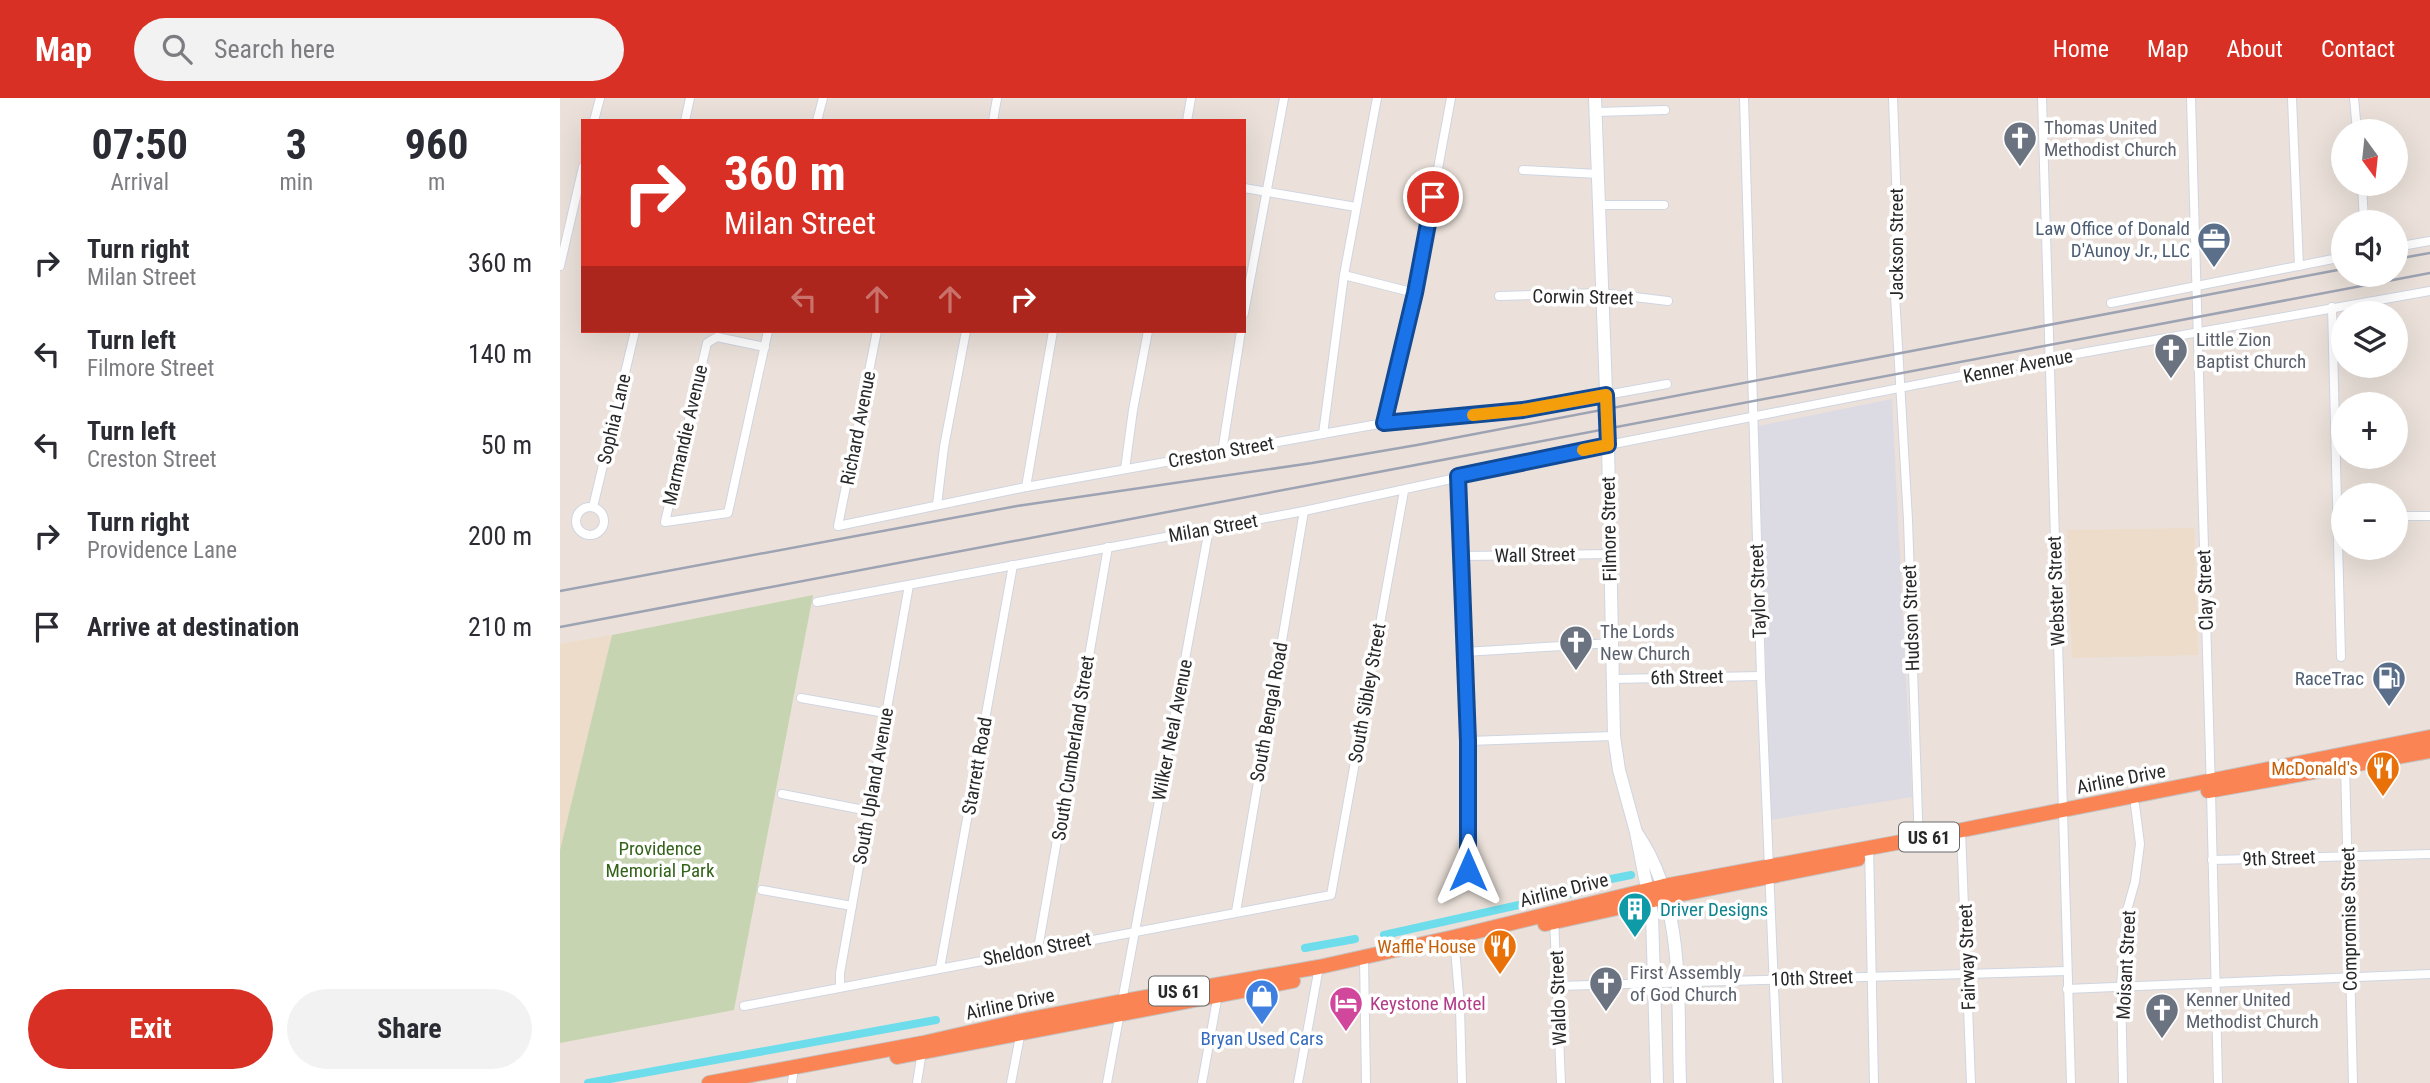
<!DOCTYPE html>
<meta charset="utf-8">
<style>
body{margin:0;font-family:"Roboto Condensed",sans-serif;background:#f2f2f3;color:#2b2b33;height:100vh;display:flex;flex-direction:column;font-size:26px;white-space:nowrap}
*{box-sizing:border-box;margin:0}
p{font-size:23px;color:#7c7c81}
.icon{flex:none;width:38px;height:38px;fill:none;stroke:currentColor;stroke-width:2;stroke-linecap:round;stroke-linejoin:round}
.map{position:relative;flex:1;overflow:hidden}
.drawer{display:flex;flex-direction:column;background:#fff;width:560px}
.drawer>*{flex:none}
.banner{position:absolute;left:21px;top:21px;width:665px;height:214px;border-radius:0px;box-shadow:0 7px 28px #0002;background:#d93025;color:#fff;overflow:hidden}
.needle{width:46px;rotate:165deg}
.controls{position:absolute;left:1771px;top:21px;display:grid;gap:14px}
.controls a{display:grid;place-items:center;width:77px;height:77px;border-radius:50%;background:#fff;box-shadow:0 7px 28px #0002;font-size:35px}
.pin{position:absolute;display:grid;place-items:center;width:60px;height:60px;color:#fff;margin:-30px;border:4px solid #fff;border-radius:50%;box-shadow:0 2px 7px #0007}
.me{position:absolute;width:77px;margin:-38px;rotate:0deg;stroke-linejoin:round;filter:drop-shadow(0 0 5px #0008)}
.turn{display:flex;align-items:center;gap:24px;height:147px;padding:0 28px;font-size:32px}
.turn .icon{width:91px;height:91px;stroke-width:2.5}
.turn b{display:block;font-size:49px;line-height:60px}
.lanes{display:flex;align-items:center;height:66px;padding:0 28px;background:#0003;justify-content:center;gap:35px;direction:ltr}
.lanes .off{opacity:.35}
.eta{display:flex;justify-content:space-evenly;align-items:center;height:119px;text-align:center}
.eta b{font-size:42px;font-weight:700;line-height:49px}
.button{display:flex;gap:14px;margin-top:auto;padding:14px 28px}
.button a{flex:1;height:80px;border-radius:42px;background:#d93025;color:#fff;font-size:28px;font-weight:700;line-height:80px;text-align:center}
.button a+a{background:#f2f2f3;color:#2b2b33}
ul{padding:0;list-style:none}
li{display:flex;align-items:center;gap:21px;height:91px;padding:0 28px}
li div{flex:1}
li b{display:block;font-size:26px}
li em{font-style:normal}
header{display:flex;align-items:center;gap:42px;box-sizing:border-box;height:98px;padding:0 35px;background:#d93025;color:#fff}
header strong{font-size:33px}
nav{display:flex;gap:38px;margin-inline-start:auto;font-size:24px}
.search{width:490px;height:63px;background:#f2f2f3;display:flex;align-items:center;gap:18px;box-sizing:border-box;padding:0 24px;border-radius:38px;color:#7c7c81;font-size:26px}
main{display:flex;flex:1;min-height:0}
.map>svg:first-child{display:block}
.industrial{fill:#dcdbe3}
.education{fill:#ecdcc9}
.cemetery{fill:#c7d4b1}
.lines{fill:none;stroke-linecap:round;stroke-linejoin:round}
.canal{stroke:#6dddec;stroke-width:8}
.street-casing{stroke:#cfd5e1;stroke-width:10}
.secondary-casing{stroke:#cfd5e1;stroke-width:14}
.highway-casing{stroke:#c3c3c3;stroke-width:16}
.street{stroke:#fff;stroke-width:8}
.secondary{stroke:#fff;stroke-width:12}
.highway{stroke:#fb8454;stroke-width:14}
.rail{stroke:#9da3b2;stroke-width:2.5}
.route-casing{stroke:#114b97;stroke-width:18}
.route{stroke:#1a73e8;stroke-width:12}
.slow{stroke:#f59e0b;stroke-width:12}
.labels{text-anchor:middle;dominant-baseline:central;stroke-width:7;stroke-linejoin:round;paint-order:stroke}
.shield{fill:#fff;stroke:#686868;stroke-width:2}
.shield-label{font-size:18px;font-weight:bold;fill:#282828}
.worship-label{font-size:19px;fill:#5b616d;stroke:#fff;text-anchor:start}
.service-label{font-size:19px;fill:#4e5e75;stroke:#fff;text-anchor:end}
.street-label{font-size:19px;fill:#282828;stroke:#fff}
.food-label{font-size:19px;fill:#c56008;stroke:#fff;text-anchor:end}
.park-label{font-size:19px;fill:#34631a;stroke:#fff}
.culture-label{font-size:19px;fill:#0d838f;stroke:#fff;text-anchor:start}
.hotel-label{font-size:19px;fill:#b23c85;stroke:#fff;text-anchor:start}
.shop-label{font-size:19px;fill:#366cbe;stroke:#fff}
</style>
<header>
<strong>Map</strong>
<div class="search"><svg class="icon" aria-label="search" viewBox="0 0 24 24"><circle cx="10" cy="10" r="6"/><path d="M15 15l6 6"/></svg>Search here</div>
<nav><a>Home</a><a>Map</a><a>About</a><a>Contact</a></nav>
</header>
<main>
<section class="drawer">
<div class="eta">
<div><b>07:50</b><p>Arrival</p></div>
<div><b>3</b><p>min</p></div>
<div><b>960</b><p>m</p></div>
</div>
<ul>
<li><svg class="icon" aria-label="right" viewBox="0 0 24 24"><path d="M7 20v-9h11M14 6l5 5-5 5"/></svg><div><b>Turn right</b><p>Milan Street</p></div><em>360 m</em></li>
<li><svg class="icon" aria-label="left" viewBox="0 0 24 24"><path d="M17 20v-9H6M10 6l-5 5 5 5"/></svg><div><b>Turn left</b><p>Filmore Street</p></div><em>140 m</em></li>
<li><svg class="icon" aria-label="left" viewBox="0 0 24 24"><path d="M17 20v-9H6M10 6l-5 5 5 5"/></svg><div><b>Turn left</b><p>Creston Street</p></div><em>50 m</em></li>
<li><svg class="icon" aria-label="right" viewBox="0 0 24 24"><path d="M7 20v-9h11M14 6l5 5-5 5"/></svg><div><b>Turn right</b><p>Providence Lane</p></div><em>200 m</em></li>
<li><svg class="icon" aria-label="arrive" viewBox="0 0 24 24"><path d="M6 21V4h12l-3 4 3 4H6"/></svg><div><b>Arrive at destination</b></div><em>210 m</em></li>
</ul>
<div class="button"><a>Exit</a><a>Share</a></div>
</section>
<div class="map">
<svg width="1870" height="985" viewBox="0 0 1870 985">
<rect width="100%" height="100%" fill="#ebe1da"/>
<path class="industrial" d="M1332,301L1352,699L1211,722L1198,328Z"/>
<g class="education">
<path d="M1634,430L1638,557L1512,560L1507,432Z"/>
<path d="M52,537L0,752V546Z"/>
</g>
<path class="cemetery" d="M253,497L174,912L0,945V752L52,537Z"/>
<g class="lines">
<g class="canal">
<path d="M824,837L1021,793L1046,782L1071,777"/>
<path d="M745,850L795,841"/>
<path d="M28,985L376,922"/>
</g>
<g class="street-casing">
<g id="street">
<path d="M1184,0L1201,578L1218,985"/>
<path d="M1333,0L1337,107L1335,197L1348,422L1359,749"/>
<path d="M1482,0L1511,985"/>
<path d="M1631,0L1651,693L1658,985"/>
<path d="M1732,0L1739,168"/>
<path d="M1794,0L1797,33"/>
<path d="M1036,14L1105,12"/>
<path d="M34,23L40,0"/>
<path d="M125,23L130,0"/>
<path d="M257,23L263,0"/>
<path d="M433,23L437,0"/>
<path d="M627,23L631,0"/>
<path d="M963,72L1038,76"/>
<path d="M1802,86L1804,124"/>
<path d="M684,90L796,109"/>
<path d="M1038,107H1104"/>
<path d="M1836,149L1870,143"/>
<path d="M0,168L23,69"/>
<path d="M784,177L855,195"/>
<path d="M939,198L1041,195L1108,203"/>
<path d="M1551,205L1783,159"/>
<path d="M1772,209L1781,559"/>
<path d="M684,215L724,0"/>
<path d="M317,233L278,428L466,389L824,325L963,312L1107,286"/>
<path d="M205,249L157,239L147,245L105,424L168,415L208,233"/>
<path d="M824,325L855,195L891,0"/>
<path d="M763,336L784,177L817,0"/>
<path d="M662,354L681,233"/>
<path d="M565,371L573,312L588,233"/>
<path d="M898,378L908,643V772"/>
<path d="M466,389L493,233"/>
<path d="M377,407L384,349L406,233"/>
<path d="M33,409L75,233"/>
<circle cx="30" cy="423" r="14"/>
<path d="M1836,418H1870"/>
<path d="M901,458L1050,456"/>
<path d="M257,504L744,413L1048,347L1488,261L1870,193"/>
<path d="M904,554L1052,545"/>
<path d="M1053,581L1201,578"/>
<path d="M241,600L325,615"/>
<path d="M908,643L1054,638"/>
<path d="M1785,666L1793,985"/>
<path d="M222,696L309,713"/>
<path d="M1401,733L1411,985"/>
<path d="M1309,749L1314,985"/>
<path d="M1652,762L1870,756"/>
<path d="M202,792L292,808"/>
<path d="M676,814L744,413"/>
<path d="M994,820L1001,985"/>
<path d="M894,839L900,909L902,985"/>
<path d="M478,851L548,449"/>
<path d="M804,859L806,985"/>
<path d="M380,870L453,467"/>
<path d="M998,888L1506,873"/>
<path d="M280,889V875L349,487"/>
<path d="M1507,891L1870,876"/>
<path d="M184,908L771,797L844,393"/>
<path d="M232,985L234,969"/>
<path d="M357,985L362,953"/>
<path d="M451,985L461,933"/>
<path d="M547,985L649,431"/>
<path d="M642,985L658,896"/>
<path d="M738,985L759,869"/>
<path d="M1563,985L1561,887L1567,812L1575,784L1580,746L1575,707"/>
</g>
</g>
<g class="secondary-casing">
<g id="secondary">
<path d="M1035,0L1048,347L1054,638L1059,672L1076,734L1092,816L1097,985"/>
<path d="M1078,737C1126,808 1117,903 1120,985"/>
</g>
</g>
<g class="highway-casing">
<g id="highway">
<path d="M1648,693L1870,653"/>
<path d="M985,826L1107,799L1298,761"/>
<path d="M337,959L733,883"/>
<path d="M149,985L363,945L460,923L563,903L759,869L894,839L1104,788L1357,741L1870,639"/>
</g>
</g>
<use href="#street" class="street"/>
<use href="#secondary" class="secondary"/>
<use href="#highway" class="highway"/>
<g class="rail">
<path d="M1836,161L1870,155"/>
<path d="M0,493L457,408L752,365L857,347L1783,171"/>
<path d="M0,529L1870,175"/>
</g>
</g>
<g class="lines">
<g class="route-casing">
<path id="route" d="M873,99L855,195L824,325L963,312L1046,297L1048,347L898,378L908,643V772"/>
</g>
<use href="#route" class="route"/>
<path class="slow" d="M913,317L963,312L1046,297L1048,347L1023,352"/>
</g>
<defs>
<g id="church-pin" transform="scale(1.75)"><path d="M0 17L-7.5 6A9.5 9.5 0 1 1 7.5 6Z" fill="#6b7280" stroke="#fff"/><path d="M-1.2-6h2.4v3.5h3.3v2.4h-3.3V6h-2.4V-.1h-3.3v-2.4h3.3Z" fill="#fff"/></g>
<g id="office-pin" transform="scale(1.75)"><path d="M0 17L-7.5 6A9.5 9.5 0 1 1 7.5 6Z" fill="#5c6f8a" stroke="#fff"/><path d="M-6-3h4V-5.5h4V-3h4V5H-6ZM-1-4.5V-3h2v-1.5ZM-6 0V1H6V0Z" fill="#fff"/></g>
<g id="fuel-pin" transform="scale(1.75)"><path d="M0 17L-7.5 6A9.5 9.5 0 1 1 7.5 6Z" fill="#5c6f8a" stroke="#fff"/><path d="M-5.5-6h7V0h2V4h1.3V-2.5L3-4.5l.8-.8L6-3V5H2.5V1h-1V6h-7ZM-4.2-4.7v3.2H.2V-4.7Z" fill="#fff"/></g>
<g id="restaurant-pin" transform="scale(1.75)"><path d="M0 17L-7.5 6A9.5 9.5 0 1 1 7.5 6Z" fill="#e8710a" stroke="#fff"/><path d="M-5-6h1v4h1v-4h1v4h1v-4h1v5L-1.5 .5V6h-2V.5L-5-1ZM5-6V6H3V1.5H1.5Q1.5-4 5-6Z" fill="#fff"/></g>
<g id="building-pin" transform="scale(1.75)"><path d="M0 17L-7.5 6A9.5 9.5 0 1 1 7.5 6Z" fill="#0f9aa8" stroke="#fff"/><path d="M-4-6H4V6H1V3H-1V6H-4ZM-2.5-4.3h1.7v1.8h-1.7ZM.8-4.3h1.7v1.8H.8ZM-2.5-1h1.7V.8h-1.7ZM.8-1h1.7V.8H.8Z" fill="#fff"/></g>
<g id="shop-pin" transform="scale(1.75)"><path d="M0 17L-7.5 6A9.5 9.5 0 1 1 7.5 6Z" fill="#3f7fe0" stroke="#fff"/><path d="M-5-2.5h2.3a2.7 3.5 0 0 1 5.4 0H5L5.5 6h-11ZM-1.5-2.5h3a1.5 2.3 0 0 0-3 0Z" fill="#fff"/></g>
<g id="hotel-pin" transform="scale(1.75)"><path d="M0 17L-7.5 6A9.5 9.5 0 1 1 7.5 6Z" fill="#d1479c" stroke="#fff"/><path d="M-6-4.5h1.5V1H6V5H4.5V3h-9V5H-6ZM-4 0a1.8 1.8 0 1 1 3.6 0ZM.5 0V-2.5h3Q6-2.5 6 0Z" fill="#fff"/></g>
</defs>
<g fill-rule="evenodd">
<use href="#church-pin" x="1460" y="40"/>
<use href="#office-pin" x="1654" y="141"/>
<use href="#church-pin" x="1611" y="252"/>
<use href="#church-pin" x="1016" y="544"/>
<use href="#fuel-pin" x="1829" y="580"/>
<use href="#restaurant-pin" x="1823" y="670"/>
<use href="#building-pin" x="1075" y="811"/>
<use href="#restaurant-pin" x="940" y="848"/>
<use href="#church-pin" x="1046" y="885"/>
<use href="#shop-pin" x="702" y="898"/>
<use href="#hotel-pin" x="786" y="905"/>
<use href="#church-pin" x="1602" y="912"/>
</g>
<g class="labels">
<g class="shield">
<rect x="1339" y="724.5" width="60" height="29" rx="5"/>
<rect x="589" y="878.5" width="60" height="29" rx="5"/>
</g>
<g class="shield-label">
<text x="1369" y="739">US 61</text>
<text x="619" y="893">US 61</text>
</g>
<g class="worship-label">
<text x="1484" y="29">Thomas United<tspan x="1484" dy="22">Methodist Church</tspan></text>
<text x="1636" y="241">Little Zion<tspan x="1636" dy="22">Baptist Church</tspan></text>
<text x="1040" y="533">The Lords<tspan x="1040" dy="22">New Church</tspan></text>
<text x="1070" y="874">First Assembly<tspan x="1070" dy="22">of God Church</tspan></text>
<text x="1626" y="901">Kenner United<tspan x="1626" dy="22">Methodist Church</tspan></text>
</g>
<g class="service-label">
<text x="1630" y="130">Law Office of Donald<tspan x="1630" dy="22">D'Aunoy Jr., LLC</tspan></text>
<text x="1804" y="580">RaceTrac</text>
</g>
<g class="street-label">
<text transform="translate(1336 146) rotate(-90)">Jackson Street</text>
<text transform="translate(1023 199) rotate(1)">Corwin Street</text>
<text transform="translate(1458 268) rotate(-11)">Kenner Avenue</text>
<text transform="translate(54 321) rotate(-77)">Sophia Lane</text>
<text transform="translate(298 330) rotate(-79)">Richard Avenue</text>
<text transform="translate(125 337) rotate(-77)">Marmandie Avenue</text>
<text transform="translate(661 354) rotate(-10)">Creston Street</text>
<text transform="translate(653 430) rotate(-10)">Milan Street</text>
<text transform="translate(1049 431) rotate(-91)">Filmore Street</text>
<text transform="translate(975 457) rotate(-1)">Wall Street</text>
<text transform="translate(1645 492) rotate(-92)">Clay Street</text>
<text transform="translate(1198 493) rotate(-92)">Taylor Street</text>
<text transform="translate(1496 493) rotate(-92)">Webster Street</text>
<text transform="translate(1351 520) rotate(-92)">Hudson Street</text>
<text transform="translate(1127 579) rotate(-1)">6th Street</text>
<text transform="translate(807 595) rotate(-80)">South Sibley Street</text>
<text transform="translate(709 614) rotate(-80)">South Bengal Road</text>
<text transform="translate(612 632) rotate(-79)">Wilker Neal Avenue</text>
<text transform="translate(513 650) rotate(-81)">South Cumberland Street</text>
<text transform="translate(417 668) rotate(-80)">Starrett Road</text>
<text transform="translate(1561 681) rotate(-11)">Airline Drive</text>
<text transform="translate(313 688) rotate(-80)">South Upland Avenue</text>
<text transform="translate(1719 760) rotate(-2)">9th Street</text>
<text transform="translate(1004 792) rotate(-14)">Airline Drive</text>
<text transform="translate(1789 821) rotate(-91)">Compromise Street</text>
<text transform="translate(477 851) rotate(-11)">Sheldon Street</text>
<text transform="translate(1407 859) rotate(-92)">Fairway Street</text>
<text transform="translate(1566 867) rotate(-87)">Moisant Street</text>
<text transform="translate(1252 880) rotate(-2)">10th Street</text>
<text transform="translate(998 900) rotate(-92)">Waldo Street</text>
<text transform="translate(450 906) rotate(-12)">Airline Drive</text>
</g>
<g class="food-label">
<text x="1798" y="670">McDonald's</text>
<text x="916" y="848">Waffle House</text>
</g>
<g class="park-label">
<text x="100" y="750">Providence<tspan x="100" dy="22">Memorial Park</tspan></text>
</g>
<g class="culture-label">
<text x="1100" y="811">Driver Designs</text>
</g>
<g class="hotel-label">
<text x="810" y="905">Keystone Motel</text>
</g>
<g class="shop-label">
<text x="702" y="940">Bryan Used Cars</text>
</g>
</g>
</svg>
<div class="controls">
<a><svg class="needle" viewBox="-14 -14 28 28"><path d="M0-13l5 13h-10z" fill="#e53935"/><path d="M0 13l5-13h-10z" fill="#7c7c81"/></svg></a>
<a><svg class="icon" aria-label="sound" viewBox="0 0 24 24"><path d="M4 9h4l5-4v14l-5-4H4zM17 9q2 3 0 6"/></svg></a>
<a><svg class="icon" aria-label="layers" viewBox="0 0 24 24"><path d="M12 4l9 5-9 5-9-5zM3 14l9 5 9-5"/></svg></a>
<a>+</a>
<a>−</a>
</div>
<div class="pin" style="left:873px;top:99px;background:#d93025"><svg class="icon" aria-label="arrive" viewBox="0 0 24 24"><path d="M6 21V4h12l-3 4 3 4H6"/></svg></div>
<svg class="me" style="left:908px;top:772px" viewBox="-20 -20 40 40"><path d="M0-17L14 15 0 8-14 15z" fill="#1a73e8" stroke="#fff" stroke-width="4"/></svg>
<div class="banner">
<div class="turn"><svg class="icon" aria-label="right" viewBox="0 0 24 24"><path d="M7 20v-9h11M14 6l5 5-5 5"/></svg><div><b>360 m</b>Milan Street</div></div>
<div class="lanes"><svg class="icon off" aria-label="left" viewBox="0 0 24 24"><path d="M17 20v-9H6M10 6l-5 5 5 5"/></svg><svg class="icon off" aria-label="ahead" viewBox="0 0 24 24"><path d="M12 20V5M6 11l6-6 6 6"/></svg><svg class="icon off" aria-label="ahead" viewBox="0 0 24 24"><path d="M12 20V5M6 11l6-6 6 6"/></svg><svg class="icon" aria-label="right" viewBox="0 0 24 24"><path d="M7 20v-9h11M14 6l5 5-5 5"/></svg></div>
</div>
</div>
</main>
